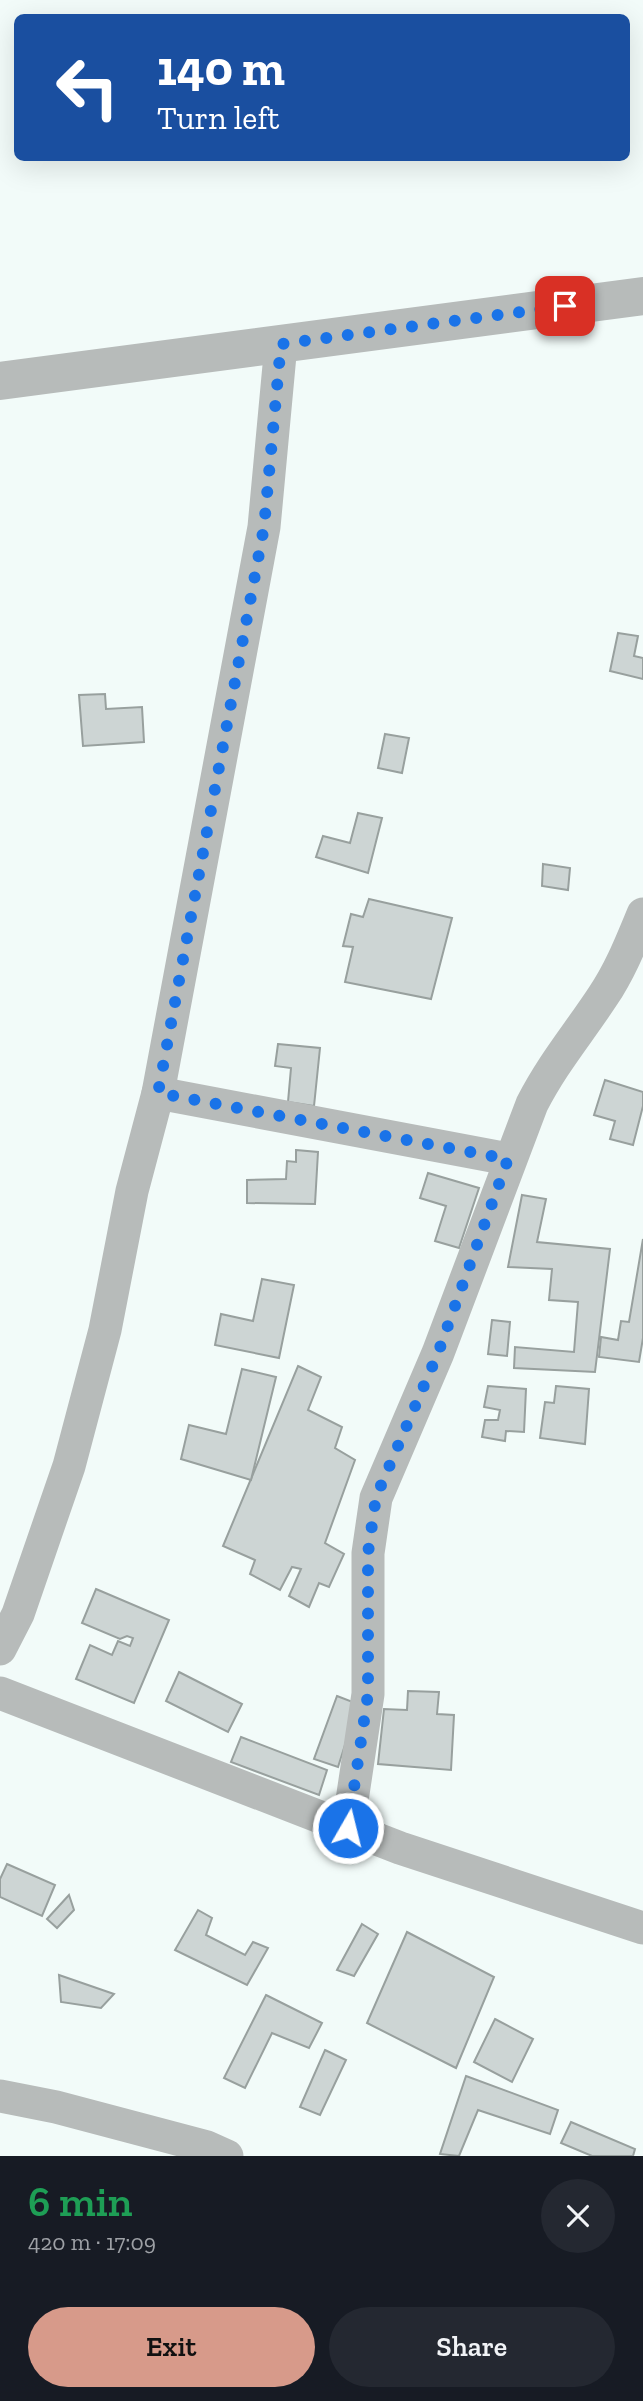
<!DOCTYPE html>
<meta charset="utf-8">
<style>
body{margin:0;font-family:"Zilla Slab",serif;background:#242831;color:#f1f3f6;height:100vh;display:flex;flex-direction:column;font-size:26px;white-space:nowrap}
*{box-sizing:border-box;margin:0}
p{font-size:23px;color:#9ea1a6}
.icon{flex:none;width:38px;height:38px;fill:none;stroke:currentColor;stroke-width:2;stroke-linecap:round;stroke-linejoin:round}
.map{position:relative;height:2156px;overflow:hidden}
.sheet{display:flex;flex-direction:column;background:#171b24;flex:1}
.sheet>*{flex:none}
.top-card{position:absolute;left:14px;top:14px;width:616px;height:147px;border-radius:10px;box-shadow:0 7px 28px #0002;background:#1a4fa0;color:#fff;overflow:hidden}
.pin{position:absolute;display:grid;place-items:center;width:60px;height:60px;color:#fff;margin:-30px;border-radius:14px;box-shadow:0 4px 10px #0006}
.me{position:absolute;width:77px;margin:-38px;rotate:8deg;stroke-linejoin:round;filter:drop-shadow(0 0 5px #0008)}
.turn{display:flex;align-items:center;gap:24px;height:147px;padding:0 28px;font-size:32px}
.turn .icon{width:91px;height:91px;stroke-width:2.5}
.turn b{display:block;font-size:49px;line-height:60px}
.round{display:grid;place-items:center;flex:none;width:74px;height:74px;border-radius:37px;background:#242831}
.overview{display:flex;align-items:center;justify-content:space-between;height:119px;padding:0 28px}
h1{font-size:42px;font-weight:600;line-height:52px;color:#1e9e55}
.cta{display:flex;gap:14px;margin-top:auto;padding:14px 28px}
.cta a{flex:1;height:80px;border-radius:42px;background:#d79a8a;color:#111;font-size:28px;font-weight:600;line-height:80px;text-align:center}
.cta a+a{background:#242831;color:#f1f3f6}
.map>svg:first-child{display:block}
.building{fill:#cdd5d4;stroke:#98a09e;stroke-width:2}
.lines{fill:none;stroke-linecap:round;stroke-linejoin:round}
.minor{stroke:#b7bbba;stroke-width:33}
.tertiary{stroke:#b7bbba;stroke-width:38}
.route{stroke:#1a73e8;stroke-width:12;stroke-dasharray:0 21.6}
</style>
<div class="map">
<svg width="643" height="2156" viewBox="0 0 643 2156">
<rect width="100%" height="100%" fill="#f2fbf9"/>
<g class="building">
<path d="M618,633L638,636L634,656L643,658V679L610,671Z"/>
<path d="M105,694L106,709L142,707L144,742L83,746L79,695Z"/>
<path d="M385,734L409,738L402,773L378,768Z"/>
<path d="M358,813L382,818L368,873L316,857L323,836L350,843Z"/>
<path d="M543,864L570,868L568,890L542,886Z"/>
<path d="M369,899L452,918L431,999L345,982L353,947L343,946L351,914L363,917Z"/>
<path d="M278,1044L320,1048L314,1106L288,1102L291,1068L275,1066Z"/>
<path d="M605,1080L643,1092V1106L633,1145L610,1139L615,1121L594,1115Z"/>
<path d="M296,1150L318,1152L315,1204L247,1203V1180L286,1179L287,1161L296,1162Z"/>
<path d="M428,1173L479,1188L459,1248L435,1241L446,1206L420,1198Z"/>
<path d="M522,1195L546,1199L537,1242L610,1249L595,1372L514,1368L515,1347L574,1352L578,1302L549,1300L552,1269L508,1267Z"/>
<path d="M643,1239V1338L639,1362L599,1357L601,1337L618,1340L621,1321L629,1322Z"/>
<path d="M262,1279L294,1285L279,1358L215,1345L221,1314L253,1321Z"/>
<path d="M492,1320L510,1322L507,1356L488,1354Z"/>
<path d="M298,1366L321,1377L308,1410L342,1427L335,1448L355,1460L325,1543L344,1554L329,1587L319,1583L309,1607L289,1596L301,1569L292,1567L280,1590L250,1574L255,1560L223,1546Z"/>
<path d="M242,1369L276,1377L251,1480L181,1459L189,1425L226,1434Z"/>
<path d="M488,1386L526,1389L524,1432L506,1431L505,1441L482,1437L485,1420H498L500,1410L484,1407Z"/>
<path d="M556,1386L589,1389L585,1444L540,1438L545,1402L554,1403Z"/>
<path d="M96,1589L169,1620L134,1703L76,1679L90,1645L112,1655L118,1641L130,1646L133,1638L127,1636L120,1639L82,1623Z"/>
<path d="M179,1672L242,1704L228,1732L166,1701Z"/>
<path d="M408,1691L439,1692L437,1714L454,1715L451,1770L378,1764L384,1709L407,1710Z"/>
<path d="M337,1696L358,1704L338,1767L314,1759Z"/>
<path d="M241,1737L327,1770L319,1795L231,1762Z"/>
<path d="M7,1864L55,1885L42,1916L0,1897V1879Z"/>
<path d="M69,1895L74,1910L57,1928L47,1919Z"/>
<path d="M198,1910L212,1918L206,1935L245,1955L253,1942L268,1948L247,1985L175,1950Z"/>
<path d="M362,1924L378,1934L354,1976L337,1970Z"/>
<path d="M407,1932L494,1977L456,2068L367,2023Z"/>
<path d="M59,1975L114,1994L101,2008L61,2002Z"/>
<path d="M266,1995L322,2023L309,2048L272,2033L245,2088L224,2078Z"/>
<path d="M495,2019L533,2039L512,2082L474,2062Z"/>
<path d="M325,2050L346,2060L320,2115L300,2107Z"/>
<path d="M466,2076L558,2110L550,2134L478,2110L459,2156L440,2154Z"/>
<path d="M571,2122L635,2149L633,2156H592L561,2143Z"/>
</g>
<g class="lines">
<g class="minor">
<path d="M158,1093L508,1159"/>
<path d="M0,1649L18,1614L69,1466L105,1330L132,1191L158,1093L264,527L281,344"/>
<path d="M0,1693L400,1848L643,1928"/>
<path d="M348,1827L368,1694V1553L376,1498L438,1353L532,1104C553,1063 578,1034 603,996C620,971 631,943 643,914"/>
<path d="M0,2096L56,2107L207,2147L227,2156"/>
</g>
<path class="tertiary" d="M0,381L643,296"/>
</g>
<g class="lines">
<path class="route" d="M348,1828L368,1694V1553L376,1497L438,1353L508,1159L158,1093L264,527L281,344L565,306"/>
</g>
</svg>
<div class="pin" style="left:565px;top:306px;background:#d93025"><svg class="icon" aria-label="arrive" viewBox="0 0 24 24"><path d="M6 21V4h12l-3 4 3 4H6"/></svg></div>
<svg class="me" style="left:348px;top:1828px" viewBox="-20 -20 40 40"><circle r="17" fill="#1a73e8" stroke="#fff" stroke-width="3"/><path d="M0-11L8 9 0 5-8 9z" fill="#fff"/></svg>
<div class="top-card">
<div class="turn"><svg class="icon" aria-label="left" viewBox="0 0 24 24"><path d="M17 20v-9H6M10 6l-5 5 5 5"/></svg><div><b>140 m</b>Turn left</div></div>
</div>
</div>
<section class="sheet">
<div class="overview"><div><h1>6 min</h1><p>420 m · 17:09</p></div><a class="round"><svg class="icon" aria-label="close" viewBox="0 0 24 24"><path d="M6 6l12 12M18 6L6 18"/></svg></a></div>
<div class="cta"><a>Exit</a><a>Share</a></div>
</section>
